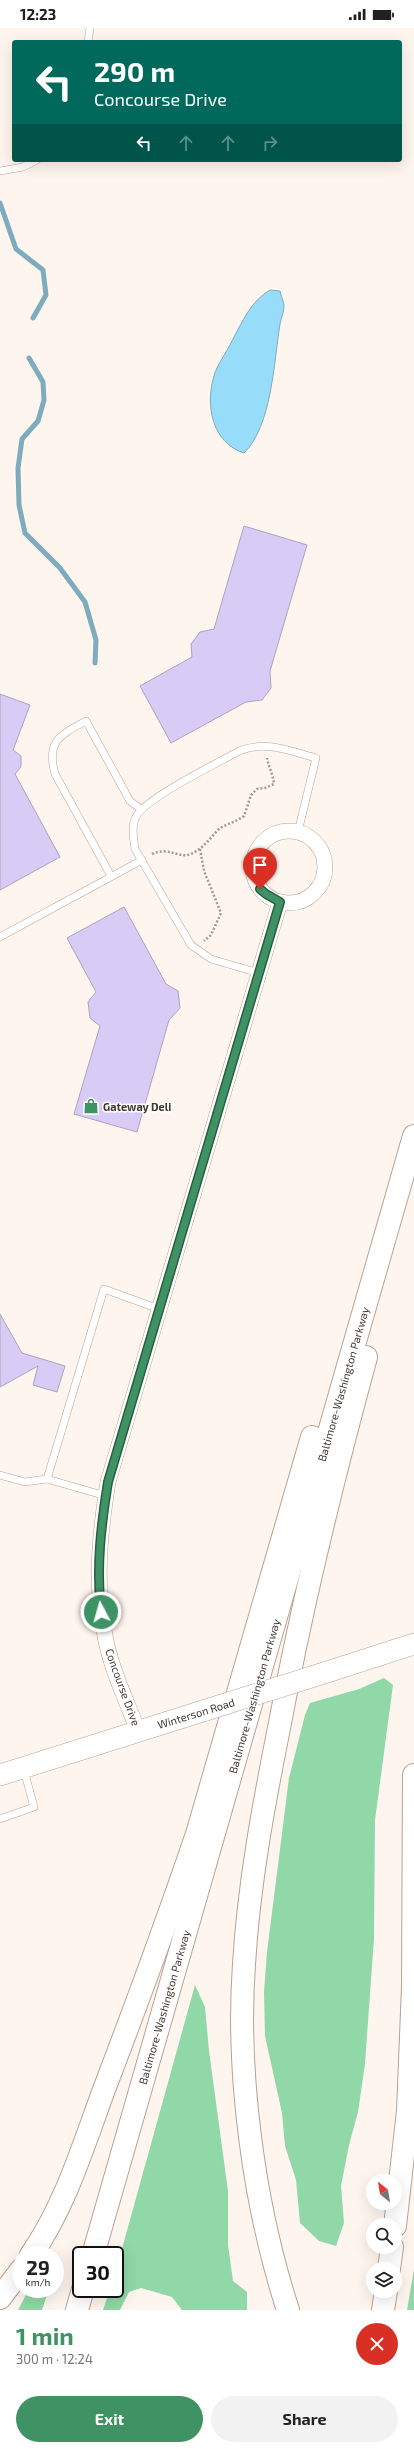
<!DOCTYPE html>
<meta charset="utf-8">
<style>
body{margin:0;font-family:"Exo 2",sans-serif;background:#f2f2f2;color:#202124;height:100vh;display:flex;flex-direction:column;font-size:15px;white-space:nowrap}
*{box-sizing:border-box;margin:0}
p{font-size:13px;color:#757577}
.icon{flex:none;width:22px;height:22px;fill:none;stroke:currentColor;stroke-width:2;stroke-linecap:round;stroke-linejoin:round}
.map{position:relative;height:2282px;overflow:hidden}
.sheet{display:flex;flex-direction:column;background:#fff;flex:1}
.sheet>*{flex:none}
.hud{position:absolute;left:12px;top:12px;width:390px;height:122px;border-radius:4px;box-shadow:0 4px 16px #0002;background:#00695c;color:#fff;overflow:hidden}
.needle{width:26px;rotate:330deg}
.controls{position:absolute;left:366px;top:2146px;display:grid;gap:8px}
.controls a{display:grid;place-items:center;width:36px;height:36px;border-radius:50%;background:#fff;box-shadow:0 4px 16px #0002;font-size:20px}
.speed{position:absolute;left:12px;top:2218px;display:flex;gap:8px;font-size:20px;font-weight:700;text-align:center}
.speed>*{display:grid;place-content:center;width:52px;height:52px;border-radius:50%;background:#fff;box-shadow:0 4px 16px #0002;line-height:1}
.speed small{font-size:10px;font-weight:400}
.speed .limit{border:2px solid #111;border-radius:6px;background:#fff;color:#111}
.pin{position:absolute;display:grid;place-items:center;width:34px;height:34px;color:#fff;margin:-41px -17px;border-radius:50% 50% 50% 0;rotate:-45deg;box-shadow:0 0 4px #0007}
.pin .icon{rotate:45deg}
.me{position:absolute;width:44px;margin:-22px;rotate:354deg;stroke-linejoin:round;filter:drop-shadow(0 0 3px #0008)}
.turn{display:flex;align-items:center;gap:14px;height:84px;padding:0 16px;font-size:18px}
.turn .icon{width:52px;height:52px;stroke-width:2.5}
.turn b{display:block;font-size:28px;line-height:34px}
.lanes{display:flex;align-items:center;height:38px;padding:0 16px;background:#0003;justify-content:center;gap:20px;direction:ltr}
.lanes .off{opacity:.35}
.round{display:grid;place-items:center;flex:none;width:42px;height:42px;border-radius:21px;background:#f2f2f2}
.overview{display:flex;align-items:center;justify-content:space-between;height:68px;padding:0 16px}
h1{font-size:24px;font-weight:700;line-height:30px;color:#3f9264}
.cta{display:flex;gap:8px;margin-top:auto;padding:8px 16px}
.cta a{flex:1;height:46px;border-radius:24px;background:#3f9264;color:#fff;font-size:16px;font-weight:700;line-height:46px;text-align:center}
.cta a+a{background:#f2f2f2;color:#202124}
.status{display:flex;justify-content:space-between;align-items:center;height:28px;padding:0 20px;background:#fff;direction:ltr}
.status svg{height:11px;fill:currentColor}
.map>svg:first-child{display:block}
.forest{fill:#90d8a7}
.water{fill:#97ddfa;stroke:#7dacbe}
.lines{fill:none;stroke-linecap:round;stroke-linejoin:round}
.stream{stroke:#7dacbe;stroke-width:5}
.building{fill:#d8ccf7;stroke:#aba5bc}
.lane-casing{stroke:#b8a293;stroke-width:8}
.street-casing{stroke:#b8a293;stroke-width:16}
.secondary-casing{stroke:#b8a293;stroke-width:22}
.highway-casing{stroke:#b8a293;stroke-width:24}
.path{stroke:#a39a93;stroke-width:2.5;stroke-dasharray:2 2;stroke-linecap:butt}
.lane{stroke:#fff;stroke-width:7}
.street{stroke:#fff;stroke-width:15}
.secondary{stroke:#fff;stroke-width:21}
.highway{stroke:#fff;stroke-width:22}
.secondary-bridge-casing{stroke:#b8a293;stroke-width:22;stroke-linecap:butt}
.secondary-bridge{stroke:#fff;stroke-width:21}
.route-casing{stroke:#295f41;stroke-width:10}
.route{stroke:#3f9264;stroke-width:7}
.labels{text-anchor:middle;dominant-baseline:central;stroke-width:3;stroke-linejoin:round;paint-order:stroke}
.poi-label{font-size:11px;font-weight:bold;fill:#413832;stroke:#fff;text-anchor:start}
.street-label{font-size:11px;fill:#413832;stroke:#fff}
</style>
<div class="status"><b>12:23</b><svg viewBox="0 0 49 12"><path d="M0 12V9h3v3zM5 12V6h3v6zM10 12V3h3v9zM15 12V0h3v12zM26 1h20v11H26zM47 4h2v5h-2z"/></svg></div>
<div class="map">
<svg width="414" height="2282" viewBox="0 0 414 2282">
<rect width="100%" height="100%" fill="#fef5ee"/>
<g class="forest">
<path d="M384,1650L393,1657L375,1792L374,1910L365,2036L358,2084L349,2117L341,2158L344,2195L336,2218L319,2213L300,2195L296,2152L285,2118L282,2085L265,2008L264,1964L267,1924L289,1750L305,1687L310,1675L359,1661Z"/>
<path d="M195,1957L205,1979L209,2023L228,2163V2217L233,2253L247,2264V2282H182L172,2269L141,2260L129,2264L120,2282H103L110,2261H115V2246Z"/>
<path d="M414,2241V2282H407Z"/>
<path d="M29,2261H49L42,2282H18Z"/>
</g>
<path class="water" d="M270,262L280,263C281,268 284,274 284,278C284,284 281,290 280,296C274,332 272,398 244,425C212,415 205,377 214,348C217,336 227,324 232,313C242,294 251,273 270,262Z"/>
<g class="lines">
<g class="stream">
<path d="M0,175L16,221L43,242L46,267L33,290"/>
<path d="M29,330L43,354L44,372L38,393L22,411L18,440L19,477L25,505L60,540L85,574L96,612L95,635"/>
</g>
</g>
<g class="building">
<path d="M244,498L307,517L270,643L271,660L262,672L246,674L171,715L140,658L192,629L191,616L200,604L214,601Z"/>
<path d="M0,666L30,677L13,722L21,728V739L15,746L60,829L0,862Z"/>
<path d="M124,879L166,956L178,963L180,980L169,992L137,1104L74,1086L100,998L90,990L88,974L96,964L67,910Z"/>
<path d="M0,1286L22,1325L65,1338L57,1364L33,1357L38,1338L0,1359Z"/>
</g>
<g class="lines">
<g class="lane-casing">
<g id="lane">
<path d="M88,14L90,0"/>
<path d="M0,143L23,139L37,132"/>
<path d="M111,848L55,746C46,713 60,707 86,693L130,773L141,781"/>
<path d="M0,909L142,832"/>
<path d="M259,945L211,931L191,917L135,821C134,812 131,800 135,791C141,772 218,735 239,723C265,712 290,723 316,730L298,804"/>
<path d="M0,1447L25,1454L47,1451"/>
<path d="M106,1468L47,1451L104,1261L159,1281"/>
<path d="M0,1791L34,1779L24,1742"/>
</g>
</g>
<g class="street-casing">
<g id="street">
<circle cx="289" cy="839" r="36"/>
<path d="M138,1703C126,1671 109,1637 104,1602C95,1552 100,1504 108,1454L280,874"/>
</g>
</g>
<g class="secondary-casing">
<g id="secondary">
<path d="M324,1645L414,1616"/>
<path d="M0,1747L206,1682"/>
</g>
</g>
<g class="highway-casing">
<g id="highway">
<path d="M395,2198L408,2083L413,1959L414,1747"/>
<path d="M31,2227C66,2177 84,2115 105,2059C137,1975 168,1891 197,1806L312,1409"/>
<path d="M93,2227L414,1108"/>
<path d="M389,2241L392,2219"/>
<path d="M0,2270L21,2242"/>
<path d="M77,2282L83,2261"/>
<path d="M288,2282C254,2178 236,2045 244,1936C249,1854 264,1775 280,1695C303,1572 333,1450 366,1329"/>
<path d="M383,2282L386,2263"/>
</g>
</g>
<g class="path">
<path d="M200,821L204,843L221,885L211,907L204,913"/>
<path d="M152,826C170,818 178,831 191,826C203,821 210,810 219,801C226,796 236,794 244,788L251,767L257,761L265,760L274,756C273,746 269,740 267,730"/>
</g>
<use href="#lane" class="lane"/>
<use href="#street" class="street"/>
<use href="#secondary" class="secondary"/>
<use href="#highway" class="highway"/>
<g class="secondary-bridge-casing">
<path id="secondary-bridge" d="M206,1682L324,1645"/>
</g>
<use href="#secondary-bridge" class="secondary-bridge"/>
</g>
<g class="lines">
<g class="route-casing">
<path id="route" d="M101,1584C96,1539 101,1498 108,1454L280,874L266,866L260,861"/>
</g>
<use href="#route" class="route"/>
</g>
<defs>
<g id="shop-bare" transform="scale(1.2)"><path d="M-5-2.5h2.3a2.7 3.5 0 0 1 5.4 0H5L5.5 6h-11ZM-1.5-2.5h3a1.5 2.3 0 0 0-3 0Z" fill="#3f9264" stroke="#fff" stroke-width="2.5" paint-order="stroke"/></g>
</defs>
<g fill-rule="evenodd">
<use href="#shop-bare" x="91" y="1078"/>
</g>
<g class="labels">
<g class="poi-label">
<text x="103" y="1078">Gateway Deli</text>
</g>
<g class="street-label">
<text transform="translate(343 1356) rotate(-74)">Baltimore-Washington Parkway</text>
<text transform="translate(123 1659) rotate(70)">Concourse Drive</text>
<text transform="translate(254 1668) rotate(-74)">Baltimore-Washington Parkway</text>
<text transform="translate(196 1685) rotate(-17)">Winterson Road</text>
<text transform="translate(164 1979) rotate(-74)">Baltimore-Washington Parkway</text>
</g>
</g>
</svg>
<div class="controls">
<a><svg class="needle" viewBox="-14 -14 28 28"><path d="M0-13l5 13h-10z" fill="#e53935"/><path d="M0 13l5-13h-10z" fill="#757577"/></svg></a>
<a><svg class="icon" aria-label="search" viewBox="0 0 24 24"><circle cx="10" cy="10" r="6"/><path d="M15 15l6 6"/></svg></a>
<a><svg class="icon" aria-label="layers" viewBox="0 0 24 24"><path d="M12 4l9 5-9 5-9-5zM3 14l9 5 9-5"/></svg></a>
</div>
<div class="speed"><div>29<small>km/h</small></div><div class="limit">30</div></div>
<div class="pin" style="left:260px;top:861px;background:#d93025"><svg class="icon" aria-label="arrive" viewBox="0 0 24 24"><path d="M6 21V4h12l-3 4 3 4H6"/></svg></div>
<svg class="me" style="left:101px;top:1584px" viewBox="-20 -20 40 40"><circle r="17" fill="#3f9264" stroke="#fff" stroke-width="3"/><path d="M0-11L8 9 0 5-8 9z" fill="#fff"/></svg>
<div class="hud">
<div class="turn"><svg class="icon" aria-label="left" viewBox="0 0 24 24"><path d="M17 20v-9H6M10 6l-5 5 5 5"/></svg><div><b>290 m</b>Concourse Drive</div></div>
<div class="lanes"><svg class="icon" aria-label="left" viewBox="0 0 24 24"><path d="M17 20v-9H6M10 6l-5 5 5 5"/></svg><svg class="icon off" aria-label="ahead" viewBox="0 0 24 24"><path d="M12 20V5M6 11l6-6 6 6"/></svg><svg class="icon off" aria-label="ahead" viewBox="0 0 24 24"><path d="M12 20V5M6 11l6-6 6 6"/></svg><svg class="icon off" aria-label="right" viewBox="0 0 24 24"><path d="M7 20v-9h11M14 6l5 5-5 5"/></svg></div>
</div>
</div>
<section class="sheet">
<div class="overview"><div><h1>1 min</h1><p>300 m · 12:24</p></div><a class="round" style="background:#d93025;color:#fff"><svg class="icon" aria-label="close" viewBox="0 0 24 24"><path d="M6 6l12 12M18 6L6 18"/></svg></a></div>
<div class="cta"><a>Exit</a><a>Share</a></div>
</section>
